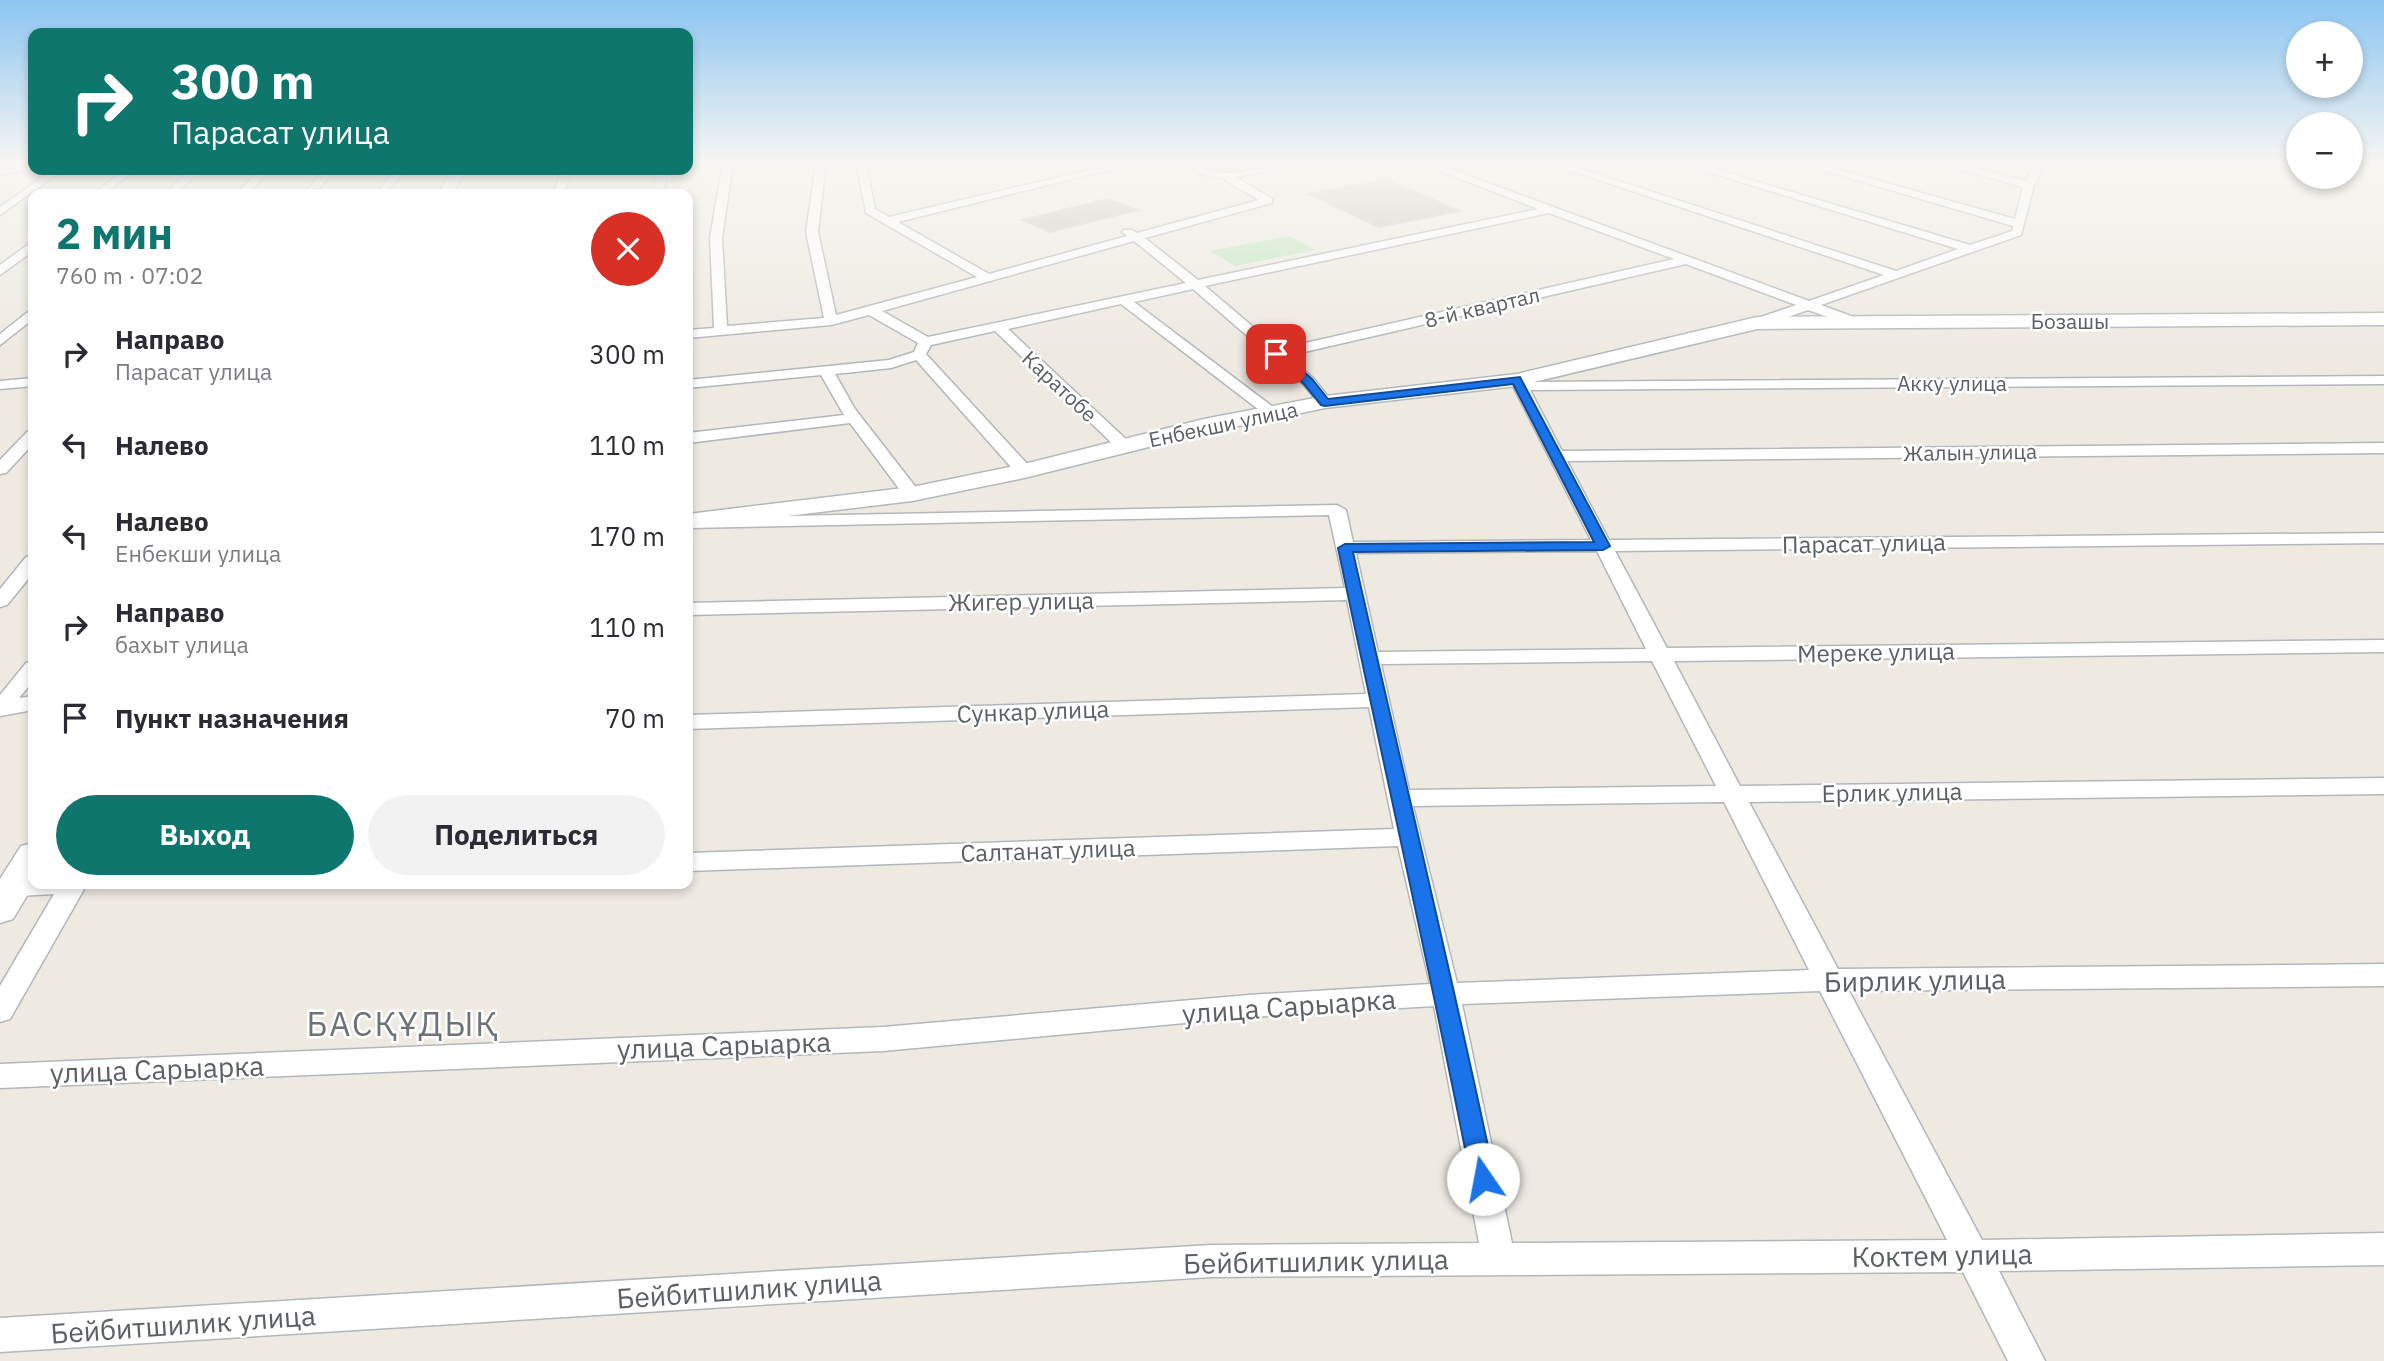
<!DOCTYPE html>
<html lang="ru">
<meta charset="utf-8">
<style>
body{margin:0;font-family:"IBM Plex Sans",sans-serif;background:#f2f2f3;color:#2b2b33;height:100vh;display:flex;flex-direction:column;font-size:26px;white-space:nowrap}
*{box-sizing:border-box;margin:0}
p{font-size:23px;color:#7c7c81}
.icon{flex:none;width:38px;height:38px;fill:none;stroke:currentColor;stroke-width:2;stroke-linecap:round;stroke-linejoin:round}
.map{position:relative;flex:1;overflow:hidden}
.panel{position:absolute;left:28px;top:189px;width:665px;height:700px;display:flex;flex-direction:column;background:#fff;border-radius:14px;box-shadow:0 4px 10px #0003}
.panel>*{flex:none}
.top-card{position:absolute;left:28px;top:28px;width:665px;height:147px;border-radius:14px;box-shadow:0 4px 10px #0003;background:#0f766e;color:#fff;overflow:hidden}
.buttons{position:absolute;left:2286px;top:21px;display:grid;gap:14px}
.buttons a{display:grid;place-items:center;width:77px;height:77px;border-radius:50%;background:#fff;box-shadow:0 4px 10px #0003;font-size:35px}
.pin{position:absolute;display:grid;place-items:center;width:60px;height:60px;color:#fff;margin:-30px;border-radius:14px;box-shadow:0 4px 10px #0006}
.me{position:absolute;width:77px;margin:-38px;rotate:348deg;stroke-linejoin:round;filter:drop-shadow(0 0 5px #0008)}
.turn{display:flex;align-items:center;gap:24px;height:147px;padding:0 28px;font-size:32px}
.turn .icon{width:91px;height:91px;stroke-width:2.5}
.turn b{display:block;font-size:49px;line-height:60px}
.round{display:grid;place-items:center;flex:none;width:74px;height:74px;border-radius:37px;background:#f2f2f3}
.overview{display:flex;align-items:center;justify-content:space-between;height:119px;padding:0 28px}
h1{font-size:42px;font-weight:800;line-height:52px;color:#0f766e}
.action{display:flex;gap:14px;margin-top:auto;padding:14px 28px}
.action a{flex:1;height:80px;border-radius:42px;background:#0f766e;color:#fff;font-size:28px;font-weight:800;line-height:80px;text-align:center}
.action a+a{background:#f2f2f3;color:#2b2b33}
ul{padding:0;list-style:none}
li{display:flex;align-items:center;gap:21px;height:91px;padding:0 28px}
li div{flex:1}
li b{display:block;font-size:26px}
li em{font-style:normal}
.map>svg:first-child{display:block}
.green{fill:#c2e7be}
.building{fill:#c9c5c0;stroke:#d3cbc1;stroke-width:2}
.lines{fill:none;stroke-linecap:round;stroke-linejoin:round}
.street-casing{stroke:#b3b6ba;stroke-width:3}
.secondary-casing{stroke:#b4b8bd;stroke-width:3}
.street{fill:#fff;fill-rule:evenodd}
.secondary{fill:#fff;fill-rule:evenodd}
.route{fill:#1a73e8;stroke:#114b97;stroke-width:2}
.labels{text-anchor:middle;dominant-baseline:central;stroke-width:5;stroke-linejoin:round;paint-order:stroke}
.far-street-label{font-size:21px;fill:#5b6064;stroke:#fff}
.street-label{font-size:24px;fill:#5b6064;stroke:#fff}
.near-street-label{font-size:28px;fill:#5b6064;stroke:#fff}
.near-quarter-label{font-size:33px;letter-spacing:2px;fill:#6c7276;stroke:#fff}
</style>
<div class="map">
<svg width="2384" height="1361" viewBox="0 0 2384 1361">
<rect width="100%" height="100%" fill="#eeeae2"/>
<path class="green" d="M1289,236L1315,250L1235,266L1210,251Z"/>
<g class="building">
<path d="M1387,180L1460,211L1379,227L1308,194Z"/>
<path d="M1108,199L1137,210L1050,232L1023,220Z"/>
</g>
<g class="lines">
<g class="street-casing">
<g id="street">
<path d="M33,162V168L0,175V169Z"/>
<path d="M723,162H733L722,238L727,326L824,318L806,232L815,171L813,162H823L825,171L818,232L836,315L977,277L866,213L857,166L867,162H887L867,168L875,209L889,217L1124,162H1141L898,222L989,274L1127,236L1122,232L1124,230H1132L1137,233L1259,200L1223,179L1203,175L1181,162C1197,162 1208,171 1223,173C1249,174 1279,162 1306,162L1236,177L1272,199V203L1145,238L1198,280L1538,209L1417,162H1431L1809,301L1884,275L1545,162H1560L1896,271L1958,249L1676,162H1691L1970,245L2012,231L2013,226L1795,162H1811L2015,219L2023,187L1933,162H1950L2026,181L2035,162H2045L2034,185L2021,235L1821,305L1859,319L1861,322L1854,326L1808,310L1762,326H1752V320L1796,305L1686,264L1287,356L1313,378L1330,399L1333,402L1325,407L1320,405L1303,384L1193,289L1134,302L1277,410L1280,413L1272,418L1267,416L1121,304L1008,329L1129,442L1131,445L1123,450L1117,448L995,331L931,345L926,354L1030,467L1032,471L1024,476L1018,475L916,360L891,368L835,374L855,409L921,494L912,499L906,498L850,423L688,443V433L844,415L821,375L688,388V380L889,360L914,352L918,343L869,315L831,325L688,338V330L714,328L710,238ZM1549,213L1674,259L1279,349L1205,286ZM1134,241L1186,283L928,337L882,311Z"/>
<path d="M52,170H63L0,215V207Z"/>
<path d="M124,170H135L104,194H93Z"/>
<path d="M191,170H202L175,194H164Z"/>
<path d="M260,170H271L247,194H236Z"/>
<path d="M325,170H335L314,194H303Z"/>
<path d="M395,170H405L386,194H376Z"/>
<path d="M562,170H572L563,194H553Z"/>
<path d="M658,170H668L662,194H652Z"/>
<path d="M33,241V251L0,275V265Z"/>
<path d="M33,308V319L0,345V334Z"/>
<path d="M1517,376L1525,382L2384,376V384L1530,390L1562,451L2384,443V453L1567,461L1609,540L2384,533V543L1615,551L1667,648L2384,640V652L1674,661L1740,786L2384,778V794L1749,802L1838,969L2384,964V986L1849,991L1982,1240L2384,1233V1265L1999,1271L2045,1361H2008L1963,1272L1211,1277L0,1352V1318L1211,1245L1479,1243L1434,1006L1249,1017L883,1051L0,1088V1064L883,1027L1249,995L1430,984L1398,846L688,871V853L1394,829L1369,707L688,729V715L1366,694L1347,600L688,615V603L1345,588L1329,515L688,528V518L1337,505L1346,510L1353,542L1591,540L1510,380ZM1597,551L1646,649L1378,652L1356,553ZM1652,661L1716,786L1409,790L1381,664ZM1724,802L1809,970L1457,983L1413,806ZM1820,991L1947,1240L1512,1243L1462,1004Z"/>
<path d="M33,378V386L0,389V381Z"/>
<path d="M33,430V444L6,473L0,474V460L27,432Z"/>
<path d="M33,556V573L7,605L0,607V589L26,557Z"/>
<path d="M33,661V681L19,698L33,696V710L0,716V695L26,663Z"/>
<path d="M33,877V884H87L10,1019L0,1022V986L54,894L0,897V879Z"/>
</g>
</g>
<g class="secondary-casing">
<g id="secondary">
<path d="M452,170H466L452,194H438Z"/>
<path d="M2384,313V325L1757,329L1517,386L1325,408L1205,433L1024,478L912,501L688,528V514L912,487L1024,464L1204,419L1325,396L1517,374L1757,317Z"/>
<path d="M33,843L34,884L13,919L0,923V879L21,846Z"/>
</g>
</g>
<use href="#street" class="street"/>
<use href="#secondary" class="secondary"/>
</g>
<linearGradient id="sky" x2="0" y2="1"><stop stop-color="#8bc5f1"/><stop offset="0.46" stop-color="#f7f6f2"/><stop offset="1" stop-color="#f7f6f2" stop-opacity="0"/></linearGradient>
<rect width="2384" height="352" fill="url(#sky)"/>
<path class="route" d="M1273,351H1280L1312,379L1328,399L1520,377L1610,546L1603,550L1353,552C1400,761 1451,970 1495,1179L1492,1187L1483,1190L1475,1187L1471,1179C1430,968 1382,759 1338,548L1345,544L1594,542L1513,384L1325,406L1321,405L1304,384L1273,356Z"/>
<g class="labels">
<g class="far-street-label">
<text transform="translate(1482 307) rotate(-13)">8-й квартал</text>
<text x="2070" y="321">Бозашы</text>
<text x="1952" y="383">Акку улица</text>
<text transform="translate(1060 386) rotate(43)">Каратобе</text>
<text transform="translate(1223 424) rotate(-12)">Енбекши улица</text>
<text transform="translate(1970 452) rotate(-1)">Жалын улица</text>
</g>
<g class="street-label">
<text transform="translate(1864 543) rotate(-1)">Парасат улица</text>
<text transform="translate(1021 601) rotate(-1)">Жигер улица</text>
<text transform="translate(1876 652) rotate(-1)">Мереке улица</text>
<text transform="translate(1033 711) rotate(-2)">Сункар улица</text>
<text transform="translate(1892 792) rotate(-1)">Ерлик улица</text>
<text transform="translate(1048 850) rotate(-2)">Салтанат улица</text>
</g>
<g class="near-street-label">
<text transform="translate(1915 980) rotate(-1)">Бирлик улица</text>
<text transform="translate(1289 1006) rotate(-4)">улица Сарыарка</text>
<text transform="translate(724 1045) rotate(-2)">улица Сарыарка</text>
<text transform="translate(157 1069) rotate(-2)">улица Сарыарка</text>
<text transform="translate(1942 1255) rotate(-1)">Коктем улица</text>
<text transform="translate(1316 1261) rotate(-1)">Бейбитшилик улица</text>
<text transform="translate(749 1289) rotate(-4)">Бейбитшилик улица</text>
<text transform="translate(183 1324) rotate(-4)">Бейбитшилик улица</text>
</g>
<g class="near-quarter-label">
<text x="403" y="1023">БАСҚҰДЫҚ</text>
</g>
</g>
</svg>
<div class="buttons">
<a>+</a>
<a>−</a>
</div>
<div class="pin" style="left:1276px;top:354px;background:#d93025"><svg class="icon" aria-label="arrive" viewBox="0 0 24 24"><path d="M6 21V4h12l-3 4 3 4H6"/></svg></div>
<svg class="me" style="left:1483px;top:1179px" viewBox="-20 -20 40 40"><circle r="19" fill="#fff"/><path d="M0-13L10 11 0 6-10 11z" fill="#1a73e8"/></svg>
<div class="top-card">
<div class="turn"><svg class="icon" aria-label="right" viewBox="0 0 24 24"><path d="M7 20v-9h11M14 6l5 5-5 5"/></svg><div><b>300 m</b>Парасат улица</div></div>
</div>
<section class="panel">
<div class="overview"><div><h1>2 мин</h1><p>760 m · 07:02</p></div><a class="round" style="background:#d93025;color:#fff"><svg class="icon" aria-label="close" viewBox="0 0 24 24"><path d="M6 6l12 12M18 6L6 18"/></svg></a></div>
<ul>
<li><svg class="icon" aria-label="right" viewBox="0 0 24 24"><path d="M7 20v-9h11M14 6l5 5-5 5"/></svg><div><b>Направо</b><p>Парасат улица</p></div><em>300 m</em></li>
<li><svg class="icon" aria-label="left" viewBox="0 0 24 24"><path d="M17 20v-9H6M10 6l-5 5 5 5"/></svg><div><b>Налево</b></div><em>110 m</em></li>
<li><svg class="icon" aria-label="left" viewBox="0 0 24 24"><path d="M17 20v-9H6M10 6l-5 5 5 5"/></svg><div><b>Налево</b><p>Енбекши улица</p></div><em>170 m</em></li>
<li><svg class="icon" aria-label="right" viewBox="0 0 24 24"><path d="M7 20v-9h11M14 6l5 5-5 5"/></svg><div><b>Направо</b><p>бахыт улица</p></div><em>110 m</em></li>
<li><svg class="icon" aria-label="arrive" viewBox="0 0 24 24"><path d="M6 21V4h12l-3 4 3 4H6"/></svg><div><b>Пункт назначения</b></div><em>70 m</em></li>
</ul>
<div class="action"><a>Выход</a><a>Поделиться</a></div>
</section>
</div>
